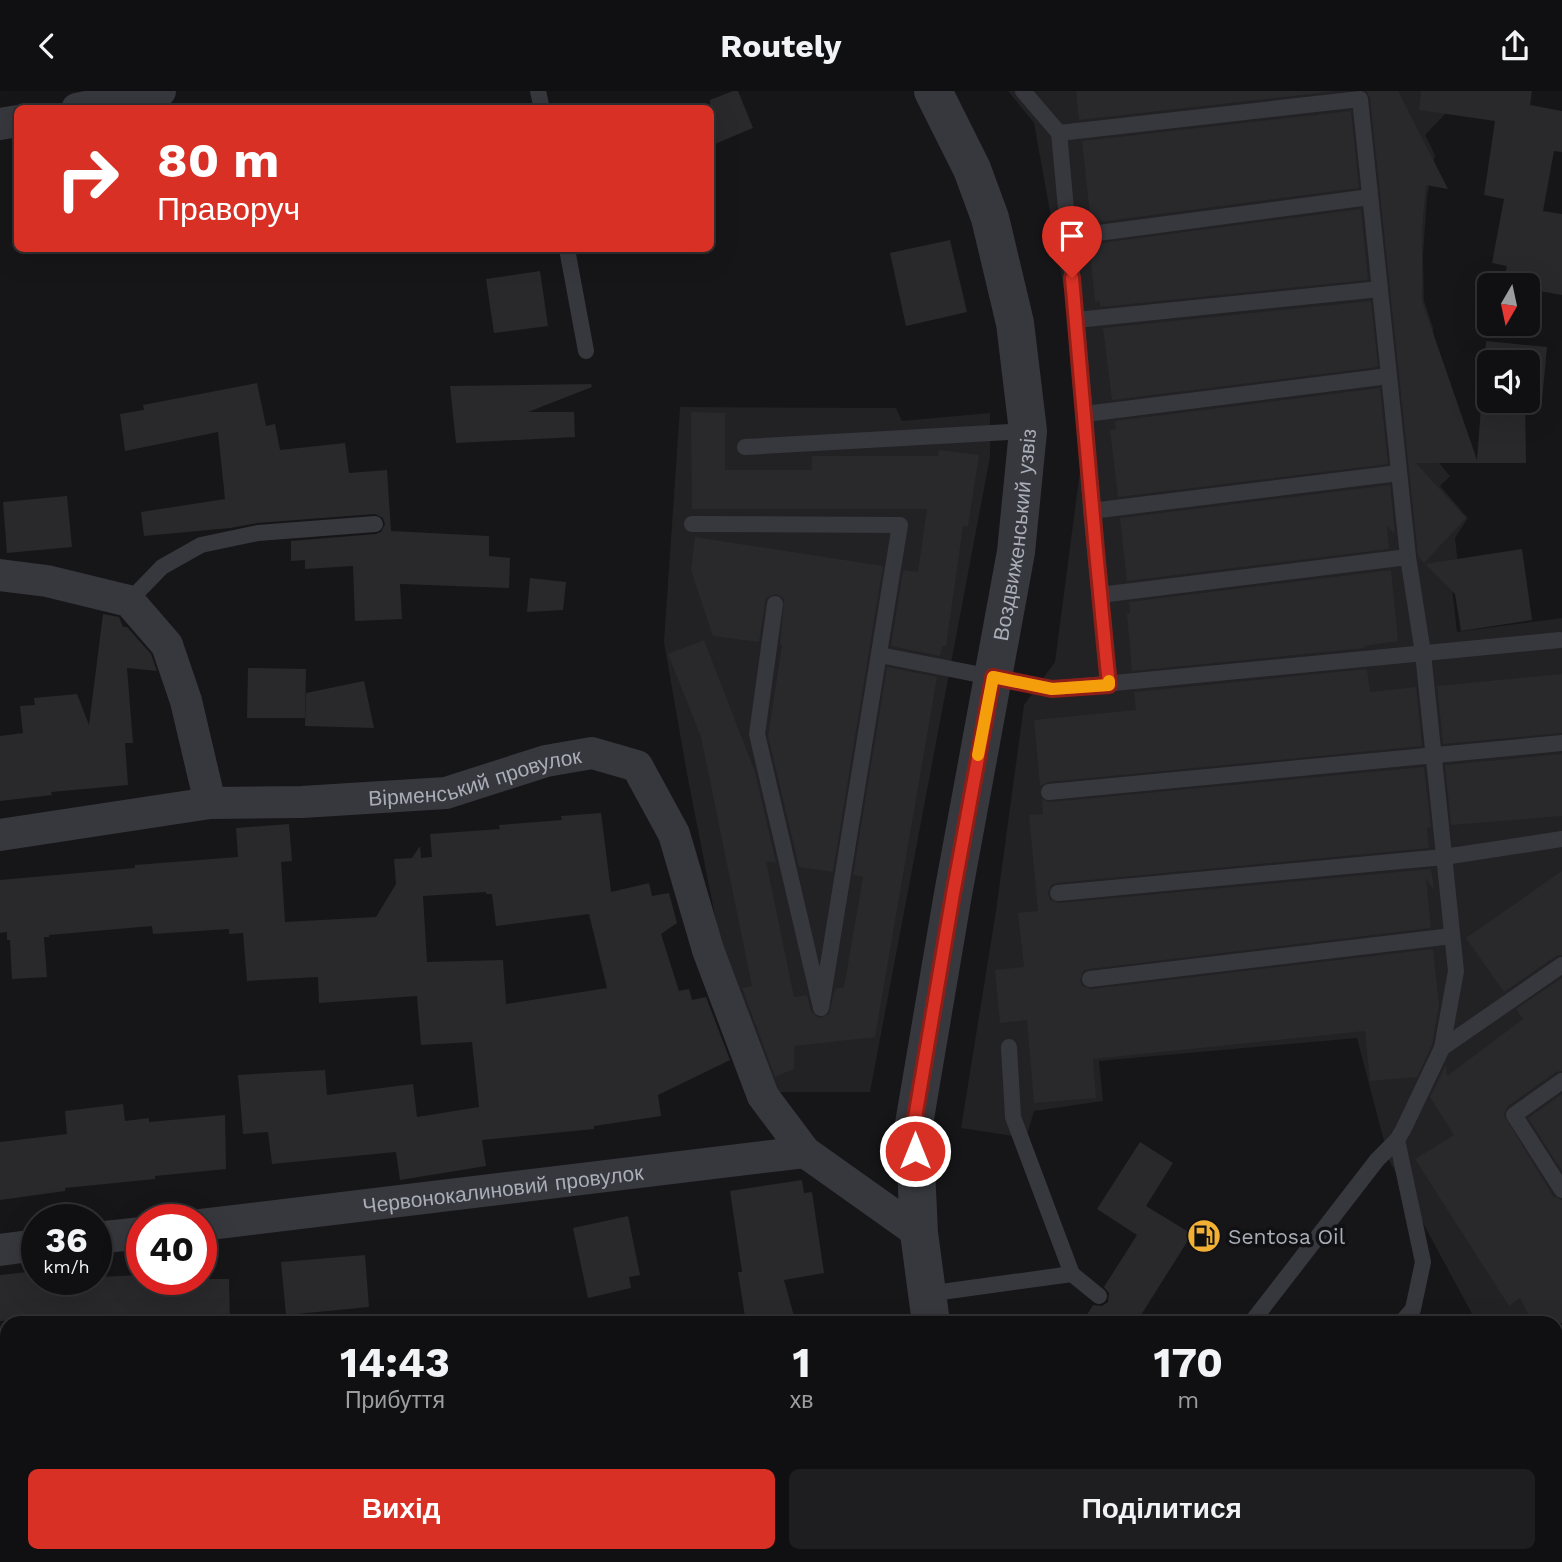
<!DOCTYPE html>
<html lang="uk">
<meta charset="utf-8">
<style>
body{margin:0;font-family:"Work Sans",sans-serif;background:#1e1e20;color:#f1f3f6;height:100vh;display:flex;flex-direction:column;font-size:26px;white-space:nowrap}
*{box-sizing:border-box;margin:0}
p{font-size:23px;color:#9c9d9f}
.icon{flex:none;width:38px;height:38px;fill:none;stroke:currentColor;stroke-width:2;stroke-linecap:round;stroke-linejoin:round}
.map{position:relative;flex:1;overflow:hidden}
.sheet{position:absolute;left:0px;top:1225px;width:1563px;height:247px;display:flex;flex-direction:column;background:#101012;border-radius:21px 21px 0 0;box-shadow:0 7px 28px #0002,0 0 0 2px #303032}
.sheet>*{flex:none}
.banner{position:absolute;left:14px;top:14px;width:700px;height:147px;border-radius:10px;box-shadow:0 7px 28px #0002,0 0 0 2px #303032;background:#d93025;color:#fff;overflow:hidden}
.needle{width:46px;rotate:189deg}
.tools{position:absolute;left:1477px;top:182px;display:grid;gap:14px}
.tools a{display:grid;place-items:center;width:63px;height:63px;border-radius:10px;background:#101012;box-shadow:0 7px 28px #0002,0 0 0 2px #303032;font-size:35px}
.speed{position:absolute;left:21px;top:1113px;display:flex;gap:14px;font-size:35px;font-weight:700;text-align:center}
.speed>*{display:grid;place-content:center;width:91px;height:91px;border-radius:50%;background:#101012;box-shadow:0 7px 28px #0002,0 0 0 2px #303032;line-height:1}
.speed small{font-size:18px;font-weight:400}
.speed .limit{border:10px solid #d22;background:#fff;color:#111}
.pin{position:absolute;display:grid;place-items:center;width:60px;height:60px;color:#fff;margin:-72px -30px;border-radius:50% 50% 50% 0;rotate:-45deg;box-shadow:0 0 7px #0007}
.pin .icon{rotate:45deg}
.me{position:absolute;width:77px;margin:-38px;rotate:0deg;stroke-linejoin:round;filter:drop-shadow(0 0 5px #0008)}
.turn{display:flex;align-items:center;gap:24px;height:147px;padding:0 28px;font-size:32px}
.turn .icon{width:91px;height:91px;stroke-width:2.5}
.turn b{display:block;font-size:49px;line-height:60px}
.eta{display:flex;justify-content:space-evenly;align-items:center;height:119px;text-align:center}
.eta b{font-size:42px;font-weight:700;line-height:49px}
.primary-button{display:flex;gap:14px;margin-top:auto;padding:14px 28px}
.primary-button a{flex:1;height:80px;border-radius:10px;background:#d93025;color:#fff;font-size:28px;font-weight:700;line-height:80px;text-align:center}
.primary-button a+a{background:#1e1e20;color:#f1f3f6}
header{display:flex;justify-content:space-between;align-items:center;height:91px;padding:0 28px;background:#101012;font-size:32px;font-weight:700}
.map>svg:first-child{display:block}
.built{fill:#222225}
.building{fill:#29292c;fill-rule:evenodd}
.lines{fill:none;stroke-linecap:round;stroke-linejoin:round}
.service{stroke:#37383d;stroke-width:16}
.minor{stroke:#37383d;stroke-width:32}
.tertiary{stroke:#37383d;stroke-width:38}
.route-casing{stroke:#8d1f18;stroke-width:18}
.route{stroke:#d93025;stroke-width:12}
.slow{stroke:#f59e0b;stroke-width:12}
.labels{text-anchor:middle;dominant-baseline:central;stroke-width:7;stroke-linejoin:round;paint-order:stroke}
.street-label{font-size:21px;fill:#a8adb8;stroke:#111113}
.poi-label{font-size:21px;fill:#a8adb8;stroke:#111113;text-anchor:start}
</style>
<header><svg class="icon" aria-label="back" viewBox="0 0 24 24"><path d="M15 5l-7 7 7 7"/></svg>Routely<svg class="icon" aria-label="share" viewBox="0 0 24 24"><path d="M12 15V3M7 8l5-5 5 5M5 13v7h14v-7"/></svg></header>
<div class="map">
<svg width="1562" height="1471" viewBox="0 0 1562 1471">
<rect width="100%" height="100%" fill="#161618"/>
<g class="built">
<path d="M1008,0H1441L1450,18L1425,44L1435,64L1427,106L1423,165L1424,210L1433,237L1436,303L1435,367L1450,385L1440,395L1468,427L1455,447L1460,492L1452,497L1457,541L1562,527V1223L1531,1228L1524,1232H1477L1389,1069L1357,947L1099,970L1103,1010L1034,1020L1026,1047L961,1037L996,820L1024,614L1055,571L1080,380L1069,226L1034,32Z"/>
<path d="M680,316L896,317L902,330L990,322V366L870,1001H769L726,881L687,683L664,551Z"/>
</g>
<g class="building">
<path d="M733,0H738L753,37L710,55V9Z"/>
<path d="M1076,0H1337L1079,29Z"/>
<path d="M1366,0H1398L1448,98L1426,94L1422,136V210L1477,369L1486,250L1547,256L1542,310L1528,308V271H1489V310H1525L1526,372H1416L1466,427L1424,472L1418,465L1370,7Z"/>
<path d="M1421,0H1532L1530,14L1562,20V61L1554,60L1543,120L1562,123V204L1528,198V194L1503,193L1507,175L1492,172L1504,108L1484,104L1495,30L1419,19Z"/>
<path d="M1351,20L1359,97L1091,132L1082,50Z"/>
<path d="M1361,118L1368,189L1100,216V210L1095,211L1090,161H1094L1093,153Z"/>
<path d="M950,149L967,221L906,235L890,162Z"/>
<path d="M540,180L548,235L494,242L486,188Z"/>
<path d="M1371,210L1378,276L1112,309L1103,237Z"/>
<path d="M257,292L266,335L275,333L280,359L345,352L349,382L387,379L391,440L489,445V465L510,467L509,497L400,493L402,528L355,530L353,475L305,478V469L291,470V450L376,443L381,441L385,433L383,427L375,423L257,432L230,437L144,445L141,421L225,408L218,341L125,360L120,323L144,319L143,314Z"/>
<path d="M591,293L592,296L528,321H574L575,346L456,352L450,295Z"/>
<path d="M1380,297L1388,373L1118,406L1110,339L1116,338L1115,330Z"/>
<path d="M691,321L725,322V379H812V365H938L939,359L979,364L968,435H963L946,555H942L940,565L891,555L903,479L918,481L927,418H692Z"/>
<path d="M1390,394L1395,443L1387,435L1389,458L1127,490L1120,427Z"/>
<path d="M67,405L72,456L7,462L3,411Z"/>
<path d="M695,446L883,475L833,781L799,776L768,645L782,554H780L784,508L776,503L766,507L759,551L713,545L691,479Z"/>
<path d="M1522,458L1532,529L1461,540L1455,503L1425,473Z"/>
<path d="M1391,479L1398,550L1364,555L1365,557L1132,580L1127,522H1130L1129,511Z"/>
<path d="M530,487L566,491L563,519L527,521Z"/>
<path d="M103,523L119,526L123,536H127L151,563L157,580L127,577L133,652H125L128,694L51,701L52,704L0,710V645L23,642L20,615L35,614L34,607L77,603L89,634Z"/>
<path d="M704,549L755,681L776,772L766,770L794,906L807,904L811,920L819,927L829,923L835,898L844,896L863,786L853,784L887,576L937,586L875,946L794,955V978L775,986L742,897L752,895L701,646L668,563Z"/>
<path d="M248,577L306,578L305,627H247Z"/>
<path d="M1367,578L1370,601L1416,596L1422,655L1048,691L1040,695L1034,629L1136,619L1134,601Z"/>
<path d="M1562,583V642L1443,653L1437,595Z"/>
<path d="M364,590L374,637L305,635L306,602Z"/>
<path d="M1562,663V725L1451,734L1445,674Z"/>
<path d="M1424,676L1431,736L1427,737L1429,757L1057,792L1051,794L1048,802L1050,809L1059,812L1431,778L1434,799L1426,788L1431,837L1089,878L1083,880L1080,889L1082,895L1091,898L1433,858L1439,914L1432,954L1417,986L1370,990L1365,940L1093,968L1096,1007L1034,1012L1027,929L1000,932L995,879L1024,876L1018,822L1038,820L1029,724L1043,723L1042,708L1050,711Z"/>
<path d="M601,722L611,801L649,792L652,805L669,802L677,832L661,843L679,900L689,898L692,909L706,906L730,969L658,1004L661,1025L594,1035V1038L482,1049L486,1075L400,1089L396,1061L272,1073L268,1041L243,1043L238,984L325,979L327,1004L413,993L417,1026L479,1016L472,951L421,954L417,905L319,912L318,886L247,890L243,842L229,843V838L153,843L152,835L49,844V846H44L47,886L12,888L10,849H7V841L0,842V789L135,777V774L238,766L236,737L289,733L292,770L281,771L285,831L376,826L396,793L394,768L412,767L420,755L421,767L432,766L430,743L500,738L499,734L562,729L561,725ZM486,801V803H492L496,835L589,823L607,897L506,913L503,869L427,871L423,805Z"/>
<path d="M1562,780V864L1556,865L1504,901L1466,847Z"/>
<path d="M1562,887V980L1556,981L1508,1015L1504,1024L1553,1105L1562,1109V1232H1533L1520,1207L1509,1215L1415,1068L1454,1044L1430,1006L1446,974L1447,985L1523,928L1516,918Z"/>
<path d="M1562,1003V1080L1528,1027Z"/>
<path d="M123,1013L125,1030L149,1027V1031L225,1024L226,1078L155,1085V1088L65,1097V1100L0,1109V1051L67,1043L65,1020Z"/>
<path d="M1140,1051L1173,1072L1146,1115L1192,1143L1136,1232H1082L1093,1214L1102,1215L1108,1211L1109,1202L1104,1196L1137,1144L1097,1118Z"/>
<path d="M802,1089L804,1102L812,1101L824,1182L784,1189L796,1232H746L738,1181H742L730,1100Z"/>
<path d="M628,1125L640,1184L629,1186L631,1197L588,1207L573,1137Z"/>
<path d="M365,1164L369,1216L286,1224L281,1171Z"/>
<path d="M37,1180V1188H96V1186L142,1184V1188H229L230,1232H14V1229L0,1230V1184Z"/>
</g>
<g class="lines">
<g class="service">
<path d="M538,0L542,18"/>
<path d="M1023,0L1059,42L1085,323L1091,420L1109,594"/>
<path d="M1059,42L1360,8L1408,466L1423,562L1456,880L1442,957"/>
<path d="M1068,146L1370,106"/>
<path d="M567,158L586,260"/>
<path d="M1076,229L1380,198"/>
<path d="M1085,323L1389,285"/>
<path d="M745,356L1028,340"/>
<path d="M1091,420L1399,382"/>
<path d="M692,433L900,434L821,917L757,643L775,513"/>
<path d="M1100,504L1408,466"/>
<path d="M129,510L162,476L201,454L258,442L375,433"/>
<path d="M880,564L1052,598L1560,549"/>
<path d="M1049,701L1562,652"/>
<path d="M1058,802L1444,766L1562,748"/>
<path d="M1090,888L1452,845"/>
<path d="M1009,956L1013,1026L1072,1183"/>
<path d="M1562,990L1514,1024L1562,1099"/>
<path d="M1397,1049L1423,1171L1413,1218L1401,1232"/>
<path d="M927,1203L1072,1183L1099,1205"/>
<path d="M1251,1232L1377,1069L1397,1049L1403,1039L1442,957L1562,874"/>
<path d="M1253,1465L1254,1471"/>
</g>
<g class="minor">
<path d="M77,18L160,0"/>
<path d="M0,33L18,30"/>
<path d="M0,484L47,490L129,510L167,554L186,610L210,712"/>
<path id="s1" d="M0,744L210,712L302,711L446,702L546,670L592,662L637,675L674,743L708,859L763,1005L805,1061L919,1142"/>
<path id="s2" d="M201,1134L805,1061"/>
<path d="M96,1147L142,1142"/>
<path d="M0,1159L37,1154"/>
</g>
<g class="tertiary">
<path id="s3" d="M931,1232L919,1142L914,1033L953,803L1016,461L1028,340L1015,232L990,127L972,78L933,0"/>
<path d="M961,1465L962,1471"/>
</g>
</g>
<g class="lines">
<g class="route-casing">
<path id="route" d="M915,1060L914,1033L953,803L993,586L1052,598L1109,594C1095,458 1084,323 1072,187"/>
</g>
<use href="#route" class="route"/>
<path class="slow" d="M978,664L993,586L1052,598L1109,594V590"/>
</g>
<defs>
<g id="fuel-disc" transform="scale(1.75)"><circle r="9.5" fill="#f2b134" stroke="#111113"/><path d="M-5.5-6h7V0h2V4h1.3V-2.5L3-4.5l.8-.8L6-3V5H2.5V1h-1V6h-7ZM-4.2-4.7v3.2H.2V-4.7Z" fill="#111"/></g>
</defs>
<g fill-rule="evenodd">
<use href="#fuel-disc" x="1204" y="1145"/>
</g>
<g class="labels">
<g class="street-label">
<text stroke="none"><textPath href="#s3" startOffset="798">Воздвиженський узвіз</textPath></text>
<text stroke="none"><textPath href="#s1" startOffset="480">Вірменський провулок</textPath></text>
<text stroke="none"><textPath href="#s2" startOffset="304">Червонокалиновий провулок</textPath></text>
</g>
<g class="poi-label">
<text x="1228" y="1145">Sentosa Oil</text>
</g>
</g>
</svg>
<div class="tools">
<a><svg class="needle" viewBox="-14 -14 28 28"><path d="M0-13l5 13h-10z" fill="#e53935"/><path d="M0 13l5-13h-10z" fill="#9c9d9f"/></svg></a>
<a><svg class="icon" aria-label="sound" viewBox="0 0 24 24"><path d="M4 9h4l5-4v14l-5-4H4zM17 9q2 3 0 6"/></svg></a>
</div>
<div class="speed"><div>36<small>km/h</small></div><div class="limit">40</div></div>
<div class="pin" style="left:1072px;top:187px;background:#d93025"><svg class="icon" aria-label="arrive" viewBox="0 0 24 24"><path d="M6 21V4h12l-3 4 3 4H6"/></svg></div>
<svg class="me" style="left:915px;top:1060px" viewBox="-20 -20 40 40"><circle r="17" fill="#d93025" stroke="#fff" stroke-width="3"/><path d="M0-11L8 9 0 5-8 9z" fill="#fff"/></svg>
<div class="banner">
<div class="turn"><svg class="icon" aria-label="right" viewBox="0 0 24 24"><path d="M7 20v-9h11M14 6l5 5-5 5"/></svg><div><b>80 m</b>Праворуч</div></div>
</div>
<section class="sheet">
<div class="eta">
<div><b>14:43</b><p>Прибуття</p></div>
<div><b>1</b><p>хв</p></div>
<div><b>170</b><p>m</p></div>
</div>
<div class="primary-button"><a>Вихід</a><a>Поділитися</a></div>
</section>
</div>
